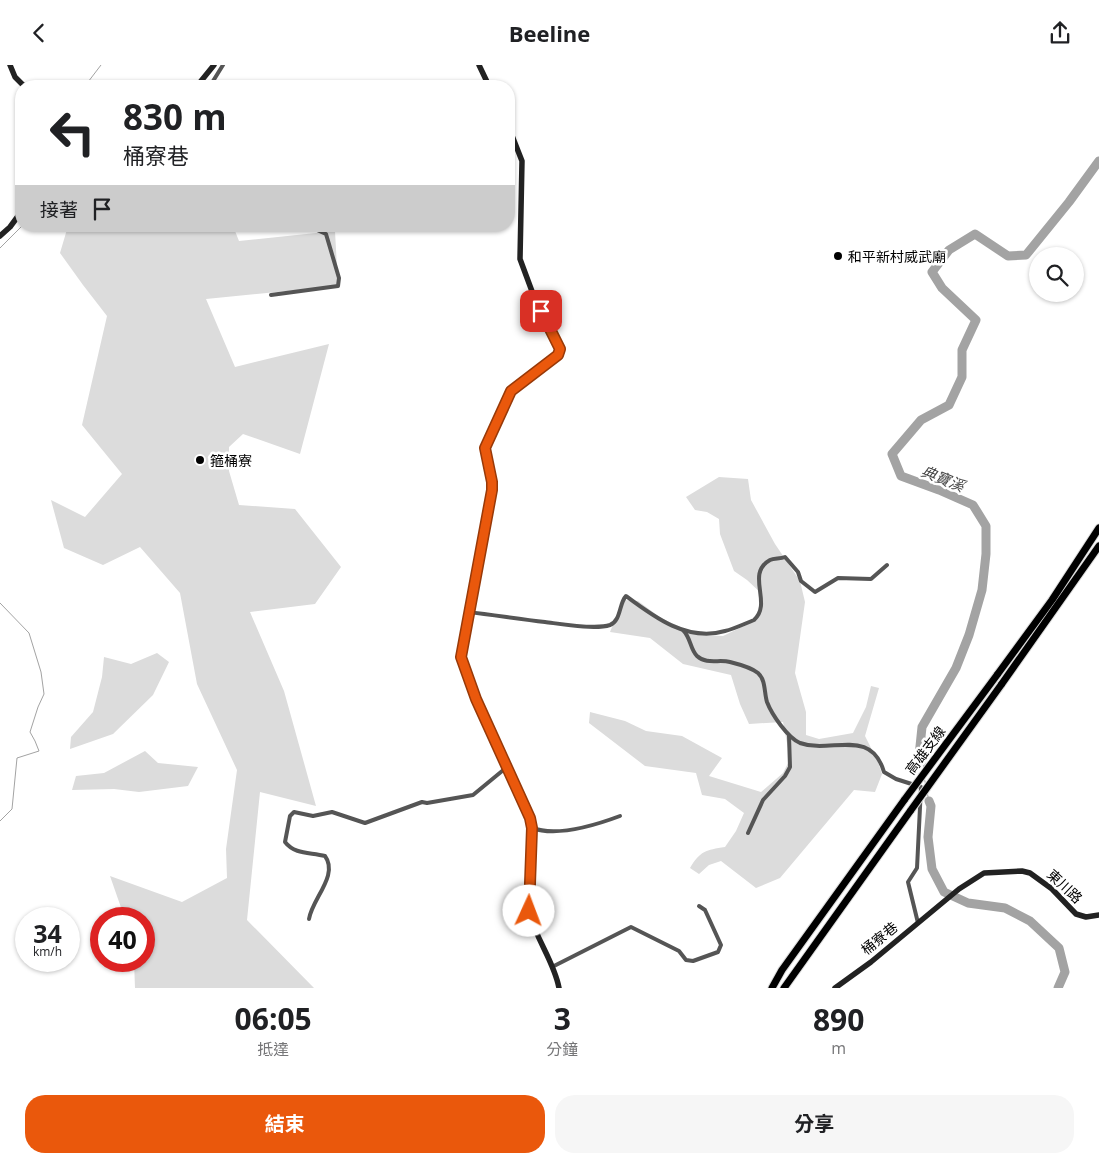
<!DOCTYPE html>
<html lang="zh-TW">
<meta charset="utf-8">
<style>
body{margin:0;font-family:"Open Sans","Noto Sans TC",sans-serif;background:#f6f6f6;color:#202124;height:100vh;display:flex;flex-direction:column;font-size:19px;white-space:nowrap}
*{box-sizing:border-box;margin:0}
p{font-size:16px;color:#757577}
.icon{flex:none;width:28px;height:28px;fill:none;stroke:currentColor;stroke-width:2;stroke-linecap:round;stroke-linejoin:round}
.map{position:relative;height:923px;overflow:hidden}
.panel{display:flex;flex-direction:column;background:#fff;flex:1}
.panel>*{flex:none}
.top-card{position:absolute;left:15px;top:15px;width:500px;height:152px;border-radius:20px;box-shadow:0 1px 4px #0004;background:#fff;color:#202124;overflow:hidden}
.buttons{position:absolute;left:1029px;top:182px;display:grid;gap:10px}
.buttons a{display:grid;place-items:center;width:55px;height:55px;border-radius:50%;background:#fff;box-shadow:0 1px 4px #0004;font-size:25px}
.speed{position:absolute;left:15px;top:842px;display:flex;gap:10px;font-size:25px;font-weight:700;text-align:center}
.speed>*{display:grid;place-content:center;width:65px;height:65px;border-radius:50%;background:#fff;box-shadow:0 1px 4px #0004;line-height:1}
.speed small{font-size:12px;font-weight:400}
.speed .limit{border:8px solid #d22;background:#fff;color:#111}
.pin{position:absolute;display:grid;place-items:center;width:42px;height:42px;color:#fff;margin:-21px;border-radius:10px;box-shadow:0 2px 8px #0006}
.me{position:absolute;width:55px;margin:-28px;rotate:2deg;stroke-linejoin:round;filter:drop-shadow(0 0 4px #0008)}
.turn{display:flex;align-items:center;gap:18px;height:105px;padding:0 25px;font-size:22px}
.turn .icon{width:65px;height:65px;stroke-width:2.5}
.turn b{display:block;font-size:35px;line-height:42px}
.then{display:flex;align-items:center;height:48px;padding:0 25px;background:#0003;gap:10px;font-size:19px}
.eta{display:flex;justify-content:space-evenly;align-items:center;height:85px;text-align:center}
.eta b{font-size:30px;font-weight:700;line-height:35px}
.primary-button{display:flex;gap:10px;margin-top:auto;padding:10px 25px}
.primary-button a{flex:1;height:58px;border-radius:20px;background:#ea580c;color:#fff;font-size:20px;font-weight:700;line-height:58px;text-align:center}
.primary-button a+a{background:#f6f6f6;color:#202124}
header{display:flex;justify-content:space-between;align-items:center;height:65px;padding:0 25px;background:#fff;font-size:22px;font-weight:700}
.map>svg:first-child{display:block}
.green{fill:#dcdcdc}
.lines{fill:none;stroke-linecap:round;stroke-linejoin:round}
.stream{stroke:#a3a3a3;stroke-width:1}
.river{stroke:#a3a3a3;stroke-width:9}
.highway-casing{stroke:#dbdbdb;stroke-width:9}
.street{stroke:#555;stroke-width:4}
.secondary{stroke:#222;stroke-width:5.5}
.highway{stroke:#000;stroke-width:7}
.highway-bridge-casing{stroke:#dbdbdb;stroke-width:9;stroke-linecap:butt}
.highway-bridge{stroke:#000;stroke-width:7}
.route-casing{stroke:#983908;stroke-width:12}
.route{stroke:#ea580c;stroke-width:9}
.poi-dot{fill:#000;stroke:#fff;stroke-width:2}
.labels{text-anchor:middle;dominant-baseline:central;stroke-width:5;stroke-linejoin:round;paint-order:stroke}
.poi-label{font-size:14px;fill:#000;stroke:#fff;text-anchor:start}
.street-label{font-size:14px;fill:#000;stroke:#fff}
.water-label{font-size:15px;font-style:italic;fill:#444;stroke:#fff}
</style>
<header><svg class="icon" aria-label="back" viewBox="0 0 24 24"><path d="M15 5l-7 7 7 7"/></svg>Beeline<svg class="icon" aria-label="share" viewBox="0 0 24 24"><path d="M12 15V3M7 8l5-5 5 5M5 13v7h14v-7"/></svg></header>
<div class="map">
<svg width="1099" height="923" viewBox="0 0 1099 923">
<rect width="100%" height="100%" fill="#fff"/>
<g class="green">
<path d="M68,161H233L239,176L335,166L338,221L206,234L235,302L329,279L300,389L243,369L229,382V406L239,440L295,444L341,502L315,539L250,547L284,626L316,741L260,727L247,855L314,923H135L134,896H144V854H125L110,811L182,837L227,813L226,784L237,705L197,619L180,528L140,482L103,500L64,483L51,435L85,452L122,409L82,360L107,251L83,220L60,188Z"/>
<path d="M719,412L748,414L751,435L775,479L800,516L805,537L795,608L806,647V670L819,674L853,668L866,642L871,621L879,623L865,671L878,697L882,709L875,727L854,725L780,813L756,823L721,796L709,800L699,809L690,803C700,786 706,785 725,782L736,766L744,748L725,734L702,730L696,708L645,701L589,658L590,647L625,656L646,666L682,671L722,693L709,711L761,727L783,708L790,694L783,657L749,659L740,639L731,610L683,599L650,573L610,567L623,535L638,536L661,553L698,570L723,571L746,560L759,548L762,529L747,515L734,506L720,469L719,454L707,447L695,445L686,432Z"/>
<path d="M157,588L169,597L153,630L113,669L70,684L71,672L93,647L102,612L104,592L131,599Z"/>
<path d="M145,686L158,698L198,702L188,721L139,727L114,724L72,725L76,711L104,708Z"/>
</g>
<g class="lines">
<g class="stream">
<path d="M85,21L101,0"/>
<path d="M0,183L22,161"/>
<path d="M0,538L29,568L41,607L44,629L38,642L30,667L35,676L39,686L17,693L12,744L0,756"/>
<path d="M921,698L922,706"/>
<path d="M924,712L926,721"/>
<path d="M927,727L929,736"/>
</g>
<g class="river">
<path d="M921,698L919,691L922,662L956,603L969,570L982,525L986,489V461L973,440L939,425L901,411L892,389L921,355L949,340L962,312V285L976,255L942,223L932,207L949,185L975,169L1008,191L1026,190L1069,137L1099,96"/>
<path d="M929,736L931,741L928,772L932,804L944,827L968,838L1005,843L1030,856L1059,883L1065,907L1058,923"/>
</g>
<g class="highway-casing">
<g id="highway">
<path d="M997,610L1052,535L1099,463"/>
<path d="M1001,620L1099,481"/>
<path d="M772,923L782,905L905,734"/>
<path d="M784,923L911,745"/>
</g>
</g>
<g class="street">
<path d="M210,21L223,0"/>
<path d="M271,230L338,221L339,213L326,169L308,161"/>
<path d="M468,547C494,550 519,554 545,557C561,559 595,565 610,560C621,556 619,538 626,531C654,552 687,577 725,566C734,564 744,559 754,555C773,538 745,509 770,495C774,493 780,494 785,492L798,507L801,516L815,527L838,513L871,514L887,500"/>
<path d="M683,565C691,573 690,584 697,591C707,600 719,594 730,597C738,599 752,603 758,608C766,615 764,628 767,637C772,650 788,673 800,678C831,689 871,662 884,707L896,714L921,722L917,803L908,817L918,858"/>
<path d="M532,763C557,772 596,760 620,751"/>
<path d="M748,768L763,735L785,711L790,702L789,671"/>
<path d="M309,854C312,834 339,810 325,791C311,787 295,790 285,777L290,751L294,747L313,751L332,747L365,758L422,737L427,738L473,730L507,702"/>
<path d="M552,902L631,862L679,886L686,895L693,896L718,887L721,880L705,845L699,841"/>
</g>
<g class="secondary">
<path d="M10,0L15,12L24,21"/>
<path d="M479,0L489,21"/>
<path d="M197,21L214,0"/>
<path d="M509,63L522,96L520,194L533,229L560,284L558,290L511,326L485,383L493,417L492,425L461,592L462,598L476,634L530,753L532,763L529,846C535,873 554,896 559,923"/>
<path d="M0,171L10,162L21,147"/>
<path d="M835,923L871,897L959,824L984,808L1022,806L1030,808L1052,824L1076,849L1086,852L1099,850"/>
</g>
<use href="#highway" class="highway"/>
<g class="highway-bridge-casing">
<g id="highway-bridge">
<path d="M905,734L997,610"/>
<path d="M911,745L1001,620"/>
</g>
</g>
<use href="#highway-bridge" class="highway-bridge"/>
</g>
<g class="lines">
<g class="route-casing">
<path id="route" d="M529,846L532,763L530,753L476,634L461,592L492,425V417L485,383L511,326L558,290L560,284L541,246"/>
</g>
<use href="#route" class="route"/>
</g>
<g class="poi-dot">
<circle cx="838" cy="191" r="5"/>
<circle cx="200" cy="395" r="5"/>
</g>
<g class="labels">
<g class="poi-label">
<text x="848" y="191">和平新村威武廟</text>
<text x="210" y="395">箍桶寮</text>
</g>
<g class="street-label">
<text transform="translate(925 685) rotate(-53)">高雄支線</text>
<text transform="translate(1065 821) rotate(43)">東川路</text>
<text transform="translate(879 873) rotate(-39)">桶寮巷</text>
</g>
<g class="water-label">
<text transform="translate(943 413) rotate(22)">典寶溪</text>
</g>
</g>
</svg>
<div class="buttons">
<a><svg class="icon" aria-label="search" viewBox="0 0 24 24"><circle cx="10" cy="10" r="6"/><path d="M15 15l6 6"/></svg></a>
</div>
<div class="speed"><div>34<small>km/h</small></div><div class="limit">40</div></div>
<div class="pin" style="left:541px;top:246px;background:#d93025"><svg class="icon" aria-label="arrive" viewBox="0 0 24 24"><path d="M6 21V4h12l-3 4 3 4H6"/></svg></div>
<svg class="me" style="left:529px;top:846px" viewBox="-20 -20 40 40"><circle r="19" fill="#fff"/><path d="M0-13L10 11 0 6-10 11z" fill="#ea580c"/></svg>
<div class="top-card">
<div class="turn"><svg class="icon" aria-label="left" viewBox="0 0 24 24"><path d="M17 20v-9H6M10 6l-5 5 5 5"/></svg><div><b>830 m</b>桶寮巷</div></div>
<div class="then">接著<svg class="icon" aria-label="arrive" viewBox="0 0 24 24"><path d="M6 21V4h12l-3 4 3 4H6"/></svg></div>
</div>
</div>
<section class="panel">
<div class="eta">
<div><b>06:05</b><p>抵達</p></div>
<div><b>3</b><p>分鐘</p></div>
<div><b>890</b><p>m</p></div>
</div>
<div class="primary-button"><a>結束</a><a>分享</a></div>
</section>
